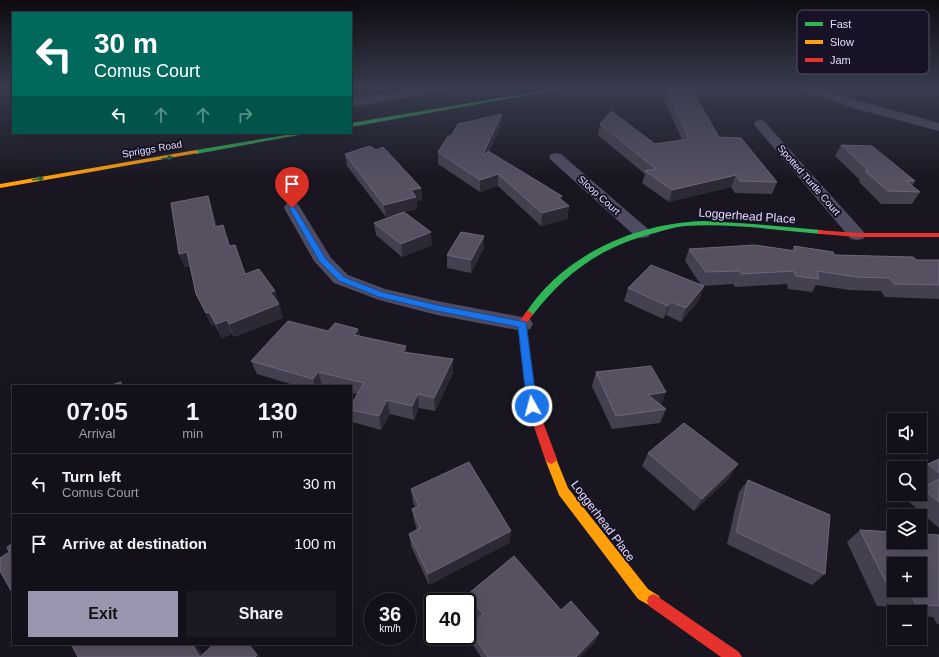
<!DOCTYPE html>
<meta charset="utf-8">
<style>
body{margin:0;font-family:Arial,sans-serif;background:#1c1922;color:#f1f3f6;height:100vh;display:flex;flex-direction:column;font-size:15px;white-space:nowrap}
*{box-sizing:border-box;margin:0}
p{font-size:13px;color:#9d9da2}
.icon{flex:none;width:22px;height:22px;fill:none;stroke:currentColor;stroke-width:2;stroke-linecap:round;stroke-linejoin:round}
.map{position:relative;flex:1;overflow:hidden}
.panel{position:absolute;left:12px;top:385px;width:340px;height:260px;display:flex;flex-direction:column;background:#131019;border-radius:0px;box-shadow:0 4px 16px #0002,0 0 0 1px #323038}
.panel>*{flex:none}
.banner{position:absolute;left:12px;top:12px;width:340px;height:122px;border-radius:0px;box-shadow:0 4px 16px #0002,0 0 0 1px #323038;background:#00695c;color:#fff;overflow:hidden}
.tools{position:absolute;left:887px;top:413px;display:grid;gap:8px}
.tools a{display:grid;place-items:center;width:40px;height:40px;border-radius:0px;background:#131019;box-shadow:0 4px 16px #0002,0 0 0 1px #323038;font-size:20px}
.speed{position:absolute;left:364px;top:593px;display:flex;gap:8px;font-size:20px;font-weight:700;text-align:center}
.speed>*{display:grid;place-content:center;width:52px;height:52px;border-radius:50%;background:#131019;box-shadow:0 4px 16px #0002,0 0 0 1px #323038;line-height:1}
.speed small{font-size:10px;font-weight:400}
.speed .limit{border:2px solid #111;border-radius:6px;background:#fff;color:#111}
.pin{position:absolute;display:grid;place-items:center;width:34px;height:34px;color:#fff;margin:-41px -17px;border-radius:50% 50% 50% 0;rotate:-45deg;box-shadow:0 0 4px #0007}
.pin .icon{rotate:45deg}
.me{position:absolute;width:44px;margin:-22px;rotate:353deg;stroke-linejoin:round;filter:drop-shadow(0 0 3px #0008)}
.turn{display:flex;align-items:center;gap:14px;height:84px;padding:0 16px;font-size:18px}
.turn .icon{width:52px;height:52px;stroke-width:2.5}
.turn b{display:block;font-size:28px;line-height:34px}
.lanes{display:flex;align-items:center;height:38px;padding:0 16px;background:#0003;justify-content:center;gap:20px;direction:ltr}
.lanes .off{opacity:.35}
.eta{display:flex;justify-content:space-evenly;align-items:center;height:68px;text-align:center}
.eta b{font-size:24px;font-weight:700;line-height:28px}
.action{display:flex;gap:8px;margin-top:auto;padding:8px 16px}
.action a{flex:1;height:46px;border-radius:0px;background:#9b96af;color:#111;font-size:16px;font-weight:700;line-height:46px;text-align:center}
.action a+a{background:#1c1922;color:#f1f3f6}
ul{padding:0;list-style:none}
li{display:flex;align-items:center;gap:12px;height:60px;padding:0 16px;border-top:1px solid #323038}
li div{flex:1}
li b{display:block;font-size:15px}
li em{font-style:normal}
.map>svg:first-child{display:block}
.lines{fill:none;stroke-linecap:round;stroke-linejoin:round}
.stream{fill:#142344;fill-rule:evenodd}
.street{fill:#4f4c61;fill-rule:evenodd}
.fast{fill:#30b455;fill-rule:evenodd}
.slow{fill:#ff9f0a;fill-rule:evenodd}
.jam{fill:#e5322d;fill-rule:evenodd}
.wall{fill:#45404f}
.shaded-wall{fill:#2c2835}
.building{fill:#565061;stroke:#6b667a;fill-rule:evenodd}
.oneway{fill:#24633d}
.route{fill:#1a73e8;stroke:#114b97}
.labels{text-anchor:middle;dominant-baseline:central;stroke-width:4;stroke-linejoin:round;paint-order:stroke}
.far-street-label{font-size:10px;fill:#e1dbfb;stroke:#171225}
.street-label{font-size:12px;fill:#e1dbfb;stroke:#171225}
.key{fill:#171225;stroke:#544e65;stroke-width:1}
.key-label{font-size:11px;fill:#e1dbfb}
</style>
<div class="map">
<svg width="939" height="657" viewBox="0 0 939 657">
<rect width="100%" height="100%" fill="#191621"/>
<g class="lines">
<path class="stream" d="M12,97H13V99L0,103V101Z"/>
<g class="street">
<path d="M431,87H456L450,90L351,107V99Z"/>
<path d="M793,87H810L939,123V131L864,111L795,89Z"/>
<path d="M760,120L764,121L863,231L866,235L863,239L857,240L851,239L756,127L754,124L756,121Z"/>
<path d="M556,153L561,154L648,229L651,233L648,237L642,238L636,237L551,160L549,157L551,154Z"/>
<path d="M292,203L298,204L331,258L348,275L385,289L437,301L522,317L530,319L533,324L530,329L522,331L437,315L379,300L334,283L314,261L284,208L286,204Z"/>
</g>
<g class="fast">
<path d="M564,87H572L351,127V123Z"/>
<path d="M298,133H310L196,154L193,152L196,150Z"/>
<path d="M704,221L754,224L821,230L825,232L821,234C776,230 730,223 685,226C675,227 665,230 655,233C602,246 565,273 532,316L529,317L525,314C563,255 635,223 704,221Z"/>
</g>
<g class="slow">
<path d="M196,150L198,151V153L0,188V184Z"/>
<path d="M551,454L555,456L568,488L648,589L659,596L661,601L659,606L654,608L638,599L559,495L545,459L547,456Z"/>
</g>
<g class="jam">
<path d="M818,230L857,233H939V237H857L821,234H818Z"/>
<path d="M529,311L533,314L526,324L537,406L557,459L555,462L551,464L547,462L545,459L527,406L518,324L526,312Z"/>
<path d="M654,594L739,652L742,657H721L649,606L647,601L649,596Z"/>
</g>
</g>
<g class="wall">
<path d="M923,87H939L926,88Z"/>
<path d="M667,89L719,137L777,182L772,194L735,193L731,187L669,202L642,183L645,174L598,135L600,124L655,144L682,140L664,99Z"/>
<path d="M502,114L501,125L489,152L562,196V200L569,206L567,219L541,226L498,186L480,192L438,164V152L451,136Z"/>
<path d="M841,145L915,181L912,186L920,192L912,204H881L859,182L860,180L835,156Z"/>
<path d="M345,154L421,188L422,200L417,201V209L404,212L432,245L402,257L376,235L374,223L397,214L386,217L347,166Z"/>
<path d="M208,196L212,208L217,227L228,238L230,246L240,258L245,274L279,304L283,318L234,337L232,334L222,338L215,325L212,326L196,294L190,266L185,267L179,254Z"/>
<path d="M484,236V248L471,273L447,268V255Z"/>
<path d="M794,246L835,255L917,260H939V299L885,297L881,291L849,290L816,285L812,292L788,289L787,284L735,287L733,284L702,286H704L699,300L681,322L666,315L663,319L624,301L628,288L701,285L685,261L689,249L792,250Z"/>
<path d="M358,329L360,336L407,352L453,373L435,411L419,408L414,420L390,414L381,430L352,422L351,418V405L357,394L351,392V386H326L322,385V386H297L257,374L251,361L328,331Z"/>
<path d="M596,372L661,405L666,409L660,423L612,429L592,386Z"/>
<path d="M648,453L730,477L694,511L642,466Z"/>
<path d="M939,459V528L908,501L916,494H920V490L926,486L920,482V472L928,464Z"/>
<path d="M748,480L825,574L812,585L727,544L739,492Z"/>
<path d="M411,489L511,531L509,543L429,585L411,546L409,534L417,530L414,521L412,509L415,507L413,502Z"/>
<path d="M860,530L939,535V624H937L933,617L920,616V612H898L896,607L877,606L847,542Z"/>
<path d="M468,594L561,610L599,633L594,643L580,657H481L468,638V628L478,619L468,605Z"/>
</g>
<g class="shaded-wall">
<path d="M502,114L501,125L483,166V154Z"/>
<path d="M498,174V186L480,192V180Z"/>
<path d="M736,175L731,187L669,202L672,190Z"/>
<path d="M421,188L422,200L417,201V209L386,217L384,205L411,190Z"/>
<path d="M208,196L212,208L220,240L215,227Z"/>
<path d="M562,196L561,208L558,197Z"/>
<path d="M569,206L567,219L541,226L542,213Z"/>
<path d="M223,225L228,238L234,259L229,246Z"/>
<path d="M431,232L432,245L402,257L401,244Z"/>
<path d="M484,236V248L471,273V260Z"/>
<path d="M187,252L193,265L185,267L179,254Z"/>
<path d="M704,286L699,300L681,322L686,308Z"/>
<path d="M275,291L279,304L275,305L270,292Z"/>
<path d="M671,302L666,315L663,319L668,306Z"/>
<path d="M279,304L283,318L234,337L229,324Z"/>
<path d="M209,312L215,325L212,326L206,313Z"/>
<path d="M227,320L232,334L222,338L216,324Z"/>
<path d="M358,329L361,343L354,335Z"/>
<path d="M406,346L408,359L403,352Z"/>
<path d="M453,359V373L435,411L434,398Z"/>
<path d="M318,372L322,385V386H315L313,379Z"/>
<path d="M666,392L661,406L648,395Z"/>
<path d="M418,394L419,408L414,420L412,406Z"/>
<path d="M387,400L390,414L381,430L379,416Z"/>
<path d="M738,464L730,477L694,511L702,499Z"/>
<path d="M511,531L509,543L429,585L428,574Z"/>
<path d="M599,633L594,643L580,657H576Z"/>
<path d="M192,644H193L200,650L205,657H200Z"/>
<path d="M248,644H250L260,657H255Z"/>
</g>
<g class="building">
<path d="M687,87H690L719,137L741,138L777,182L740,181L736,175L672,190L645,171L656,169L600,124L611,111L655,144L689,139L667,89Z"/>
<path d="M502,114L483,154L484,155L488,151L562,196L558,197L569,206L542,213L498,174L480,180L438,152L448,136H451L458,124Z"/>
<path d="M841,145L872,146L915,181H906L920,192L888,191L865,171H869Z"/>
<path d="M370,146L376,150L383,147L421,188L411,190L416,197L384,205L345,154Z"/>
<path d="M208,196L215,227L223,225L229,246L235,245L245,274L259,269L275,291L270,292L279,304L229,324L227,320L216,324L209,312L206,313L196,294L187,252L179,254L171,203Z"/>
<path d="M404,212L431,232L401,244L374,223Z"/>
<path d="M461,232L484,236L471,260L447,255Z"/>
<path d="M755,245L796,251L794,246L833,252L835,255L913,257L917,260H939V285L894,284L890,278L857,277L817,271L819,279L796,276L794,271L741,274L739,271L706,272L689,249Z"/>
<path d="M651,265L704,286L686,308L671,302L668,306L628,288Z"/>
<path d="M288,321L328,331L335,323L358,329L354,335L406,346L403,352L453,359L434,398L418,394L412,406L387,400L379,416L351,410V405L364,383L318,372L313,379L251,361Z"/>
<path d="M651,366L666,392L648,395L666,409L616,416L596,372Z"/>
<path d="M121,382V386H109Z"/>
<path d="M684,423L738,464L702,499L648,453Z"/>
<path d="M939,459V473L928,464Z"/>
<path d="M469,462L511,531L428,574L409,534L420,528L412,509L419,506L411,489Z"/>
<path d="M939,479V502L922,488Z"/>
<path d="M748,480L830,515L825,574L736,532Z"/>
<path d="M860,530L894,532V542H920V534L939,535V606L916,604L912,597L892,595ZM894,564H920V590H894Z"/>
<path d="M13,543V594L0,571V558L9,552L7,547Z"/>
<path d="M514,556L561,610L571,601L599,633L576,657H488L468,628L483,614L468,594Z"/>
<path d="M71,644H192L200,657L214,644H248L257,655L255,657H78Z"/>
</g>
<defs><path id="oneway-solid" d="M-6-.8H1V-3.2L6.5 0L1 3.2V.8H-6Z"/></defs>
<g class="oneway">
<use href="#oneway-solid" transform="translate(167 158) rotate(-10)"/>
<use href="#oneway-solid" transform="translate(38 179) rotate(-9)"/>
</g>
<linearGradient id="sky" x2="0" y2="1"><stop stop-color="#0e0c12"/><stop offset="0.49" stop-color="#383c4e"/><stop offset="1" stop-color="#383c4e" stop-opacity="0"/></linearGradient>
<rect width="939" height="179" fill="url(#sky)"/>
<path class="route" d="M292,206L295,208L326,259L344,277L382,292L437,305L526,322L537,406L536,409L532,411L528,409L527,406L518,327L437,311L379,297L339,281L319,261L289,208Z"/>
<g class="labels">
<g class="far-street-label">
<text transform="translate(152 149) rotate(-10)">Spriggs Road</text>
<text transform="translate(809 180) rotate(49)">Spotted Turtle Court</text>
<text transform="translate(599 195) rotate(42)">Sloop Court</text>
</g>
<g class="street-label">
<text transform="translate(747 216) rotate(4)">Loggerhead Place</text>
<text transform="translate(603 521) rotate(53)">Loggerhead Place</text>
</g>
</g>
<rect x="797" y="10" width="132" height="64" rx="6" class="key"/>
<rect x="805" y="22" width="18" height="4" fill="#30b455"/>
<rect x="805" y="40" width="18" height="4" fill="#ff9f0a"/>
<rect x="805" y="58" width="18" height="4" fill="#e5322d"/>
<g class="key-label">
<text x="830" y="28">Fast</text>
<text x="830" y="46">Slow</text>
<text x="830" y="64">Jam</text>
</g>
</svg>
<div class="tools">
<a><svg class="icon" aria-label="sound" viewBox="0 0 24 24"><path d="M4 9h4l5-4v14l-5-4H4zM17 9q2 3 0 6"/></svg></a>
<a><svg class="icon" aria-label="search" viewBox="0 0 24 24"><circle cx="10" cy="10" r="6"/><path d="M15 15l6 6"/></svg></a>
<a><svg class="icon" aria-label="layers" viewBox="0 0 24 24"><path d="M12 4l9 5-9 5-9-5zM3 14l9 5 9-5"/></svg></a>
<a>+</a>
<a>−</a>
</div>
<div class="speed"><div>36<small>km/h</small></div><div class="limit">40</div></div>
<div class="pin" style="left:292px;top:208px;background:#d93025"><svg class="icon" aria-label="arrive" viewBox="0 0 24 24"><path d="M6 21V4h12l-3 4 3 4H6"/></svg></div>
<svg class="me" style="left:532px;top:406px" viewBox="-20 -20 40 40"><circle r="17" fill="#1a73e8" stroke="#fff" stroke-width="3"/><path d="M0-11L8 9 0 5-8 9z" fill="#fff"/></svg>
<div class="banner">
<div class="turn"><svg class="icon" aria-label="left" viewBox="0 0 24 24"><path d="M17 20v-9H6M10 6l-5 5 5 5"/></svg><div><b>30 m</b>Comus Court</div></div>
<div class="lanes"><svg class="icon" aria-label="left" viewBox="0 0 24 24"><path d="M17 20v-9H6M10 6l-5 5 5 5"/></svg><svg class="icon off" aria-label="ahead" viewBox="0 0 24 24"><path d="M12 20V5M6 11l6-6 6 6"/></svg><svg class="icon off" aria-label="ahead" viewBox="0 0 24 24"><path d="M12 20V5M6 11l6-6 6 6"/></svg><svg class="icon off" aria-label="right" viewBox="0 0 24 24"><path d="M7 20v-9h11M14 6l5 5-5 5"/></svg></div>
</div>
<section class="panel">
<div class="eta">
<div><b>07:05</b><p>Arrival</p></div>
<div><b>1</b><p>min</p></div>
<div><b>130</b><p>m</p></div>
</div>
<ul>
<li><svg class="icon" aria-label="left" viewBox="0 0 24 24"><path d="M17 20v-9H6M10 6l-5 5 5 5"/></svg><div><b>Turn left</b><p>Comus Court</p></div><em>30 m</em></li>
<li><svg class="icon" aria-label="arrive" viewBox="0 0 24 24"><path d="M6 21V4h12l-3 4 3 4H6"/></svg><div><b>Arrive at destination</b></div><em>100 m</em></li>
</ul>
<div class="action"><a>Exit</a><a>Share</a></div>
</section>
</div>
